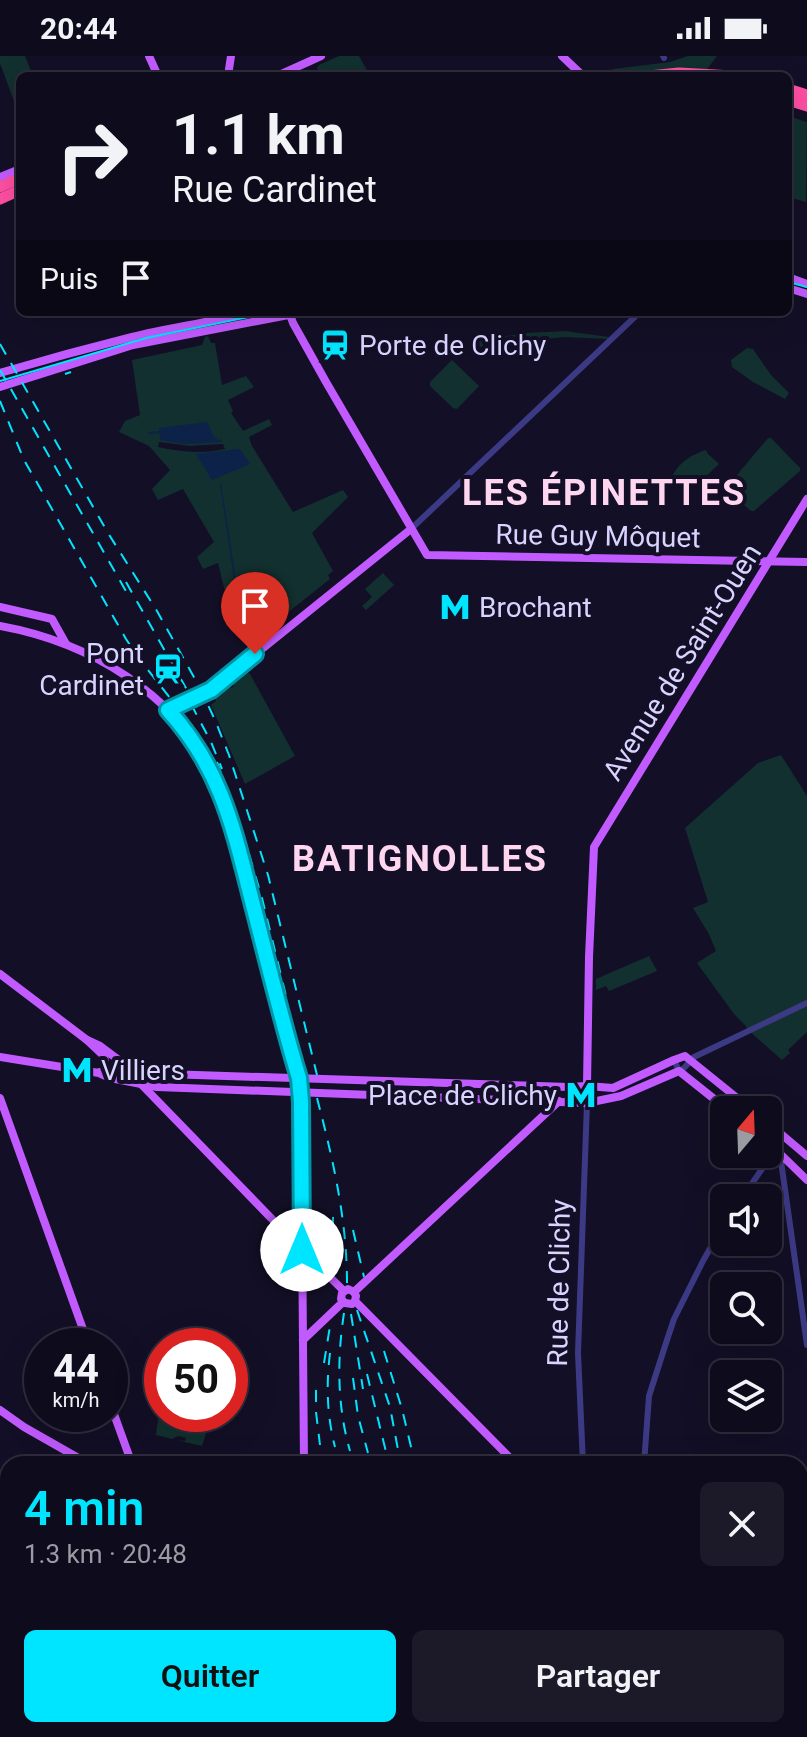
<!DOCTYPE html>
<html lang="fr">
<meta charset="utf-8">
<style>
body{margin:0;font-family:Roboto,sans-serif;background:#1c1929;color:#f1f3f6;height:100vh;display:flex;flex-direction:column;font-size:30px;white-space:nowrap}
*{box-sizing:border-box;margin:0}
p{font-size:26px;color:#9b9ba3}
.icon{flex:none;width:44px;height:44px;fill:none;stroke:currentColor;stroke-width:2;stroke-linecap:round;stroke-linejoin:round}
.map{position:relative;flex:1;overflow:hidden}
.panel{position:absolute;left:0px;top:1400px;width:808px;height:282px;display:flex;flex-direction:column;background:#0e0b1c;border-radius:24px 24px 0 0;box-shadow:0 8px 32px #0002,0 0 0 2px #2e2b3b}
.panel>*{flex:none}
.top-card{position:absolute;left:16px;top:16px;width:776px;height:244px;border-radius:12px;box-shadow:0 8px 32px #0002,0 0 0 2px #2e2b3b;background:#0e0b1c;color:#f1f3f6;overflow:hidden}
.needle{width:52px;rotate:19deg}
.controls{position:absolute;left:710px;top:1040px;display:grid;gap:16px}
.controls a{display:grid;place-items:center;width:72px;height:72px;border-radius:12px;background:#0e0b1c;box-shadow:0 8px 32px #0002,0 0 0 2px #2e2b3b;font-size:40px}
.speed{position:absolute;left:24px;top:1272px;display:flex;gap:16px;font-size:40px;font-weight:700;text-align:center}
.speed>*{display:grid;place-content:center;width:104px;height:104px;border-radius:50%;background:#0e0b1c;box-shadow:0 8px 32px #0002,0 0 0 2px #2e2b3b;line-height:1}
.speed small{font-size:20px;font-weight:400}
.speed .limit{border:12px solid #d22;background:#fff;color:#111}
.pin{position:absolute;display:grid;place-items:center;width:68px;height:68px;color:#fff;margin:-82px -34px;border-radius:50% 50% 50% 0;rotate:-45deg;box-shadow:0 0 8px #0007}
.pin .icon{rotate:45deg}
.me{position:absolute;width:88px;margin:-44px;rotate:0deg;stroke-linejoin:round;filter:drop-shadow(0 0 6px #0008)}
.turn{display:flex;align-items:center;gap:28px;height:168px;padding:0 24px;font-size:36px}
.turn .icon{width:104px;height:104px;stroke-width:2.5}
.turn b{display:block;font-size:56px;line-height:68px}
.then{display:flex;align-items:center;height:76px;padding:0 24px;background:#0003;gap:16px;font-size:30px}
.round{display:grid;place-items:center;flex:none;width:84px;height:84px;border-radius:12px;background:#1c1929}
.overview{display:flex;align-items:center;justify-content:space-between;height:136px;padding:0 24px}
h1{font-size:48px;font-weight:600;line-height:60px;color:#00e5ff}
.primary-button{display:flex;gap:16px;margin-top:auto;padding:16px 24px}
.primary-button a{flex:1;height:92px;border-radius:12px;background:#00e5ff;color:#111;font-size:32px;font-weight:600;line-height:92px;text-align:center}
.primary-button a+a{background:#1c1929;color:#f1f3f6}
.status{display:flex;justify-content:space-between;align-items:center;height:56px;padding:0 40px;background:#0e0b1c;direction:ltr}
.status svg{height:22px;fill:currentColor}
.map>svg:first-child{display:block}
.green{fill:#12302f;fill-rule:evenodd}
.water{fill:#0c2248}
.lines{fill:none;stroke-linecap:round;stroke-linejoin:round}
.stream{stroke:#0c2248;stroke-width:2}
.minor{stroke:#3d3a85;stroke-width:6}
.major{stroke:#c25bff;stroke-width:8}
.highway{stroke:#ff4fa3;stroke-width:11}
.tram{stroke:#00e5ff;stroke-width:2}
.rail{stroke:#00e5ff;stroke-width:2;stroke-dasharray:12 10;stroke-linecap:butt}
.major-bridge{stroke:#c25bff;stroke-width:8}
.route-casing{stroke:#0095a6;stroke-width:20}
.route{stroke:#00e5ff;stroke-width:14}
.labels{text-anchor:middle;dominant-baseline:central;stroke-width:8;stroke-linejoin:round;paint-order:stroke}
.poi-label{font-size:28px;fill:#d9d4ff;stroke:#130f26;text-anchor:start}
.street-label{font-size:28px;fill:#d9d4ff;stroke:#130f26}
.district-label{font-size:36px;font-weight:bold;letter-spacing:2px;fill:#ffd6f0;stroke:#130f26}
</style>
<div class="status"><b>20:44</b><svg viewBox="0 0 49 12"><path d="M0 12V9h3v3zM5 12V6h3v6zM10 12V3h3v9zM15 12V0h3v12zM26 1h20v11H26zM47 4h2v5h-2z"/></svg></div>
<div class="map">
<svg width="807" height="1681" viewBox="0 0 807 1681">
<rect width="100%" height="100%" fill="#130f26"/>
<g class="green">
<path d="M0,0H25L33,20H20V47L15,48L0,7Z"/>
<path d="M339,0H359L370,20H322L317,12L319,9Z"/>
<path d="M688,0H717L702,20H603L613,13L670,6Z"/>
<path d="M788,60L807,66L806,146L788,141Z"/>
<path d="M565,275L609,281L608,283L563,281L480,291L478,285L525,277Z"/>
<path d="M208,280L211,287H215L222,329L246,320L254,331L228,344L233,355L231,357L243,375L269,363L272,369L249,381L252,390L293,456L343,434L348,441L312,477L333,515L328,519L330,523L271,570L268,567L269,571L246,586L225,552L228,548L218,507L203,513L197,501L214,486L183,433L158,444L152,433L170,414L149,390L119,376L125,365L140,359L132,304L202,289L205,281ZM159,386L190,390L223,388L225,393C202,398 181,396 158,391Z"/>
<path d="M747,292L753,293L771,319L789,337L785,343L753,326L732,311L731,304Z"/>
<path d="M452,304L479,330L457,353L453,352L430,330V326Z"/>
<path d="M768,382H771L800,412V415L754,455H751L726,434V432Z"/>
<path d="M706,394L708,398L719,408L698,428L687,419L678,426L671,424C676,408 692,398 706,394Z"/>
<path d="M383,517L394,529L366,554L362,550L372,541L365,533Z"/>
<path d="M244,613L250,618L295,700L245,728L211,649L216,645L214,637L226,628L231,632L234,630L230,624Z"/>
<path d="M781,699L807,740V976L788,994L790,997L782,1004L748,974L745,969L734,958L697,907L716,895L709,878L693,852L708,846L685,772L758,707Z"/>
<path d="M649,900L657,915L609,935L606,930L596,934V923Z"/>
<path d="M159,1355C165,1359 174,1360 182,1364C188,1366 192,1370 198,1372L200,1370L207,1374L202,1390L176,1384L185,1385L186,1382L178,1380L172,1383L156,1379Z"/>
</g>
<g class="water">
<path d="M207,366L214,381H217V384L221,383L222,386L184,388L160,384L159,372Z"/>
<path d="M240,393L250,408L212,424L196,398Z"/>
<path d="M221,427L244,576L246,575L248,585L246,586L242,578L220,428Z"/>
</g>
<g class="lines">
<path class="stream" d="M149,377L159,376"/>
<g class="minor">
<path d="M663,0L664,2"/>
<path d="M411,473L640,256"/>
<path d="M674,1004L679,1015L684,1012L694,1001L807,947"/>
<path d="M780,1098L807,1289"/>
<path d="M742,1142L775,1094"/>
<path d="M583,1408L578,1297L587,1047"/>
<path d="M644,1408L649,1340L667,1284L674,1263L703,1205L724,1168"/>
<path d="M0,1433H8"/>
<path d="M800,1539L807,1542"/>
<path d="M0,1606L6,1613L0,1618"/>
<path d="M439,1674L443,1681"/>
<path d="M181,1681L185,1674"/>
</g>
<g class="major">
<path d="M149,0L158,20"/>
<path d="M562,0L583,20"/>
<path d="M228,20L231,0"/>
<path d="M277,20L321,0"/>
<path d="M0,121L20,113"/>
<path d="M788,221L807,228"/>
<path d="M788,232L807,238"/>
<path d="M289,256L293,267L326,326L427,499L807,506"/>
<path d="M0,317C44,304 88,292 132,281C170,271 210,267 248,256"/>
<path d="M0,331L133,289L304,256"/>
<path d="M0,551L52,563L66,588"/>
<path d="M0,570C88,586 179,638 215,723C233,764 243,808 254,851C268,908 283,966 299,1022L301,1046L304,1408"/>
<path d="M211,634L411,473"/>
<path d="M0,918L87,984L104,1000L105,1005L103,1018"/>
<path d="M87,984L100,990L136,1017"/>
<path d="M0,1001L99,1017L110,1022L157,1031L587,1047L621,1040L679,1015L728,1054"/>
<path d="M100,1016L110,1014L136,1017L568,1031L587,1030L613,1032L674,1004L685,1000L752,1054"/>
<path d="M142,1029L302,1194L344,1235"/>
<path d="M587,1030L589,901L594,791L807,443"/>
<path d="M0,1042L89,1290"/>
<path d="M768,1067L807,1100"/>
<path d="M768,1086L807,1124"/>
<path d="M354,1236L559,1045"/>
<path d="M355,1245L352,1248L345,1247L341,1243L342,1237L348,1233L354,1236L356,1240L355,1245L361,1251L516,1408"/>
<path d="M303,1284L343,1246"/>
<path d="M110,1347L132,1408"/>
<path d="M0,1354L24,1371L89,1408"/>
<path d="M800,1580L807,1583"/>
<path d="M165,1674L167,1681"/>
<path d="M543,1674L555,1681"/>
<path d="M291,1681L298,1674"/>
<path d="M517,1681L518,1674"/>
<path d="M601,1681V1674"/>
</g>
<g class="highway">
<path d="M649,20L679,17L733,20"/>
<path d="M788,33L807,39"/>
<path d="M788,44L807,50"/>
<path d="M0,131L20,122"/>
<path d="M0,143L20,134"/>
</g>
<g class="tram">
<path d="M788,226L807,231"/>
<path d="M0,325L146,282L273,256"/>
</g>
<g class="rail">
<path d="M0,288L108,477L157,555L200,632L215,664L229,699L268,819L317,1019"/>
<path d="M0,314L127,537"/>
<path d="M65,318L71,316"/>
<path d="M0,345L24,404L126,583L140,604L193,671"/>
<path d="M126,526L199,655"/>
<path d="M191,648L211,686L222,713"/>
<path d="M217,706L229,740"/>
<path d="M243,778L262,842L288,948"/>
<path d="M317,1042C333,1103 347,1164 347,1227"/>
<path d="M353,1174L364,1221"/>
<path d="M333,1217V1158"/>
<path d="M357,1254L390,1351L399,1399"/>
<path d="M344,1257C337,1303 337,1350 350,1395"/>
<path d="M351,1258L363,1333"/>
<path d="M384,1295L402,1353L412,1395"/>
<path d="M330,1297C326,1329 327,1360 335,1391"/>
<path d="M324,1307L331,1264"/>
<path d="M367,1318L387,1400"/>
<path d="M353,1322L358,1360L368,1397"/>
<path d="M316,1334V1356L320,1389"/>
</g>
<path class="major-bridge" d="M175,652L211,634"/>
</g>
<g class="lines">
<g class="route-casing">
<path id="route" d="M255,598L211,634L168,654C222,713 234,775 253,849C268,907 282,966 299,1022L301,1046L302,1194"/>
</g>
<use href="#route" class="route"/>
</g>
<defs>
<g id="station-bare" transform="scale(2.4)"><path d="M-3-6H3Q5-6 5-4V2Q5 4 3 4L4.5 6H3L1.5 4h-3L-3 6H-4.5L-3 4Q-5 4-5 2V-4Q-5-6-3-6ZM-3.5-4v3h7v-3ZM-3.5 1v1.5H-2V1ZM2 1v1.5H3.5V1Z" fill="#00e5ff" stroke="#130f26" stroke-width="2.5" paint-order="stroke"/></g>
<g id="metro-bare" transform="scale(2.4)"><path d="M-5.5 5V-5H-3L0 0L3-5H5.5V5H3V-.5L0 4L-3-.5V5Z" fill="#00e5ff" stroke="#130f26" stroke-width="2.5" paint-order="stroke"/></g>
</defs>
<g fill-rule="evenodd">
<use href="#station-bare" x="335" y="289"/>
<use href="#metro-bare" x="455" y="551"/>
<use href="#station-bare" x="168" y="613"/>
<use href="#metro-bare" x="77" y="1014"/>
<use href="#metro-bare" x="581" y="1039"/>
</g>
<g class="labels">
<g class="poi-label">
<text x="359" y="289">Porte de Clichy</text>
<text x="479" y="551">Brochant</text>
<text x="144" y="597" text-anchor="end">Pont<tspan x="144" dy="32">Cardinet</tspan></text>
<text x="101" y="1014">Villiers</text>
<text x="557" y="1039" text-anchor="end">Place de Clichy</text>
</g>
<g class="street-label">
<text transform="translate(598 480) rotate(1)">Rue Guy Môquet</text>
<text transform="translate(682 606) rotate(-58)">Avenue de Saint-Ouen</text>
<text transform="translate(559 1227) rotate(-89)">Rue de Clichy</text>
</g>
<g class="district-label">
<text x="604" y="437">LES ÉPINETTES</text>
<text x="420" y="803">BATIGNOLLES</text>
</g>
</g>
</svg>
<div class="controls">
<a><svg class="needle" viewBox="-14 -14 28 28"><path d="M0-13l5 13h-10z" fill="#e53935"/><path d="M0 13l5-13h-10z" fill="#9b9ba3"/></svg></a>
<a><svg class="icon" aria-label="sound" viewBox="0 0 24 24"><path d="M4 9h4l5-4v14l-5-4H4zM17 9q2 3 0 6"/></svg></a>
<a><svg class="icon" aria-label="search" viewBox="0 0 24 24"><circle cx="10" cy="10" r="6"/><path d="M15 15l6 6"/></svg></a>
<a><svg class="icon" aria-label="layers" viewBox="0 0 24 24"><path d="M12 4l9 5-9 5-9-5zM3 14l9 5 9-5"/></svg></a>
</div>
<div class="speed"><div>44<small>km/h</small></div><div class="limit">50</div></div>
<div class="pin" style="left:255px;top:598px;background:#d93025"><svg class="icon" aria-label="arrive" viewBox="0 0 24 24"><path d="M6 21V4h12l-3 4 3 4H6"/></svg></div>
<svg class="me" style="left:302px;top:1194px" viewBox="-20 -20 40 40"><circle r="19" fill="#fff"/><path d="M0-13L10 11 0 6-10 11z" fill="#00e5ff"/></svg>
<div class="top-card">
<div class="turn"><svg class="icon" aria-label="right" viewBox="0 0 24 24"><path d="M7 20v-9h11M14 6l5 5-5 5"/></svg><div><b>1.1 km</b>Rue Cardinet</div></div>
<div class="then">Puis<svg class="icon" aria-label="arrive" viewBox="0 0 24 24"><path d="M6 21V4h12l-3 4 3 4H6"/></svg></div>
</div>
<section class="panel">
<div class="overview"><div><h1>4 min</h1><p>1.3 km · 20:48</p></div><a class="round"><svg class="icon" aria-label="close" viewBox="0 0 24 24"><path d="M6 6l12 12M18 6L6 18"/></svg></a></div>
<div class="primary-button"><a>Quitter</a><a>Partager</a></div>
</section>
</div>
